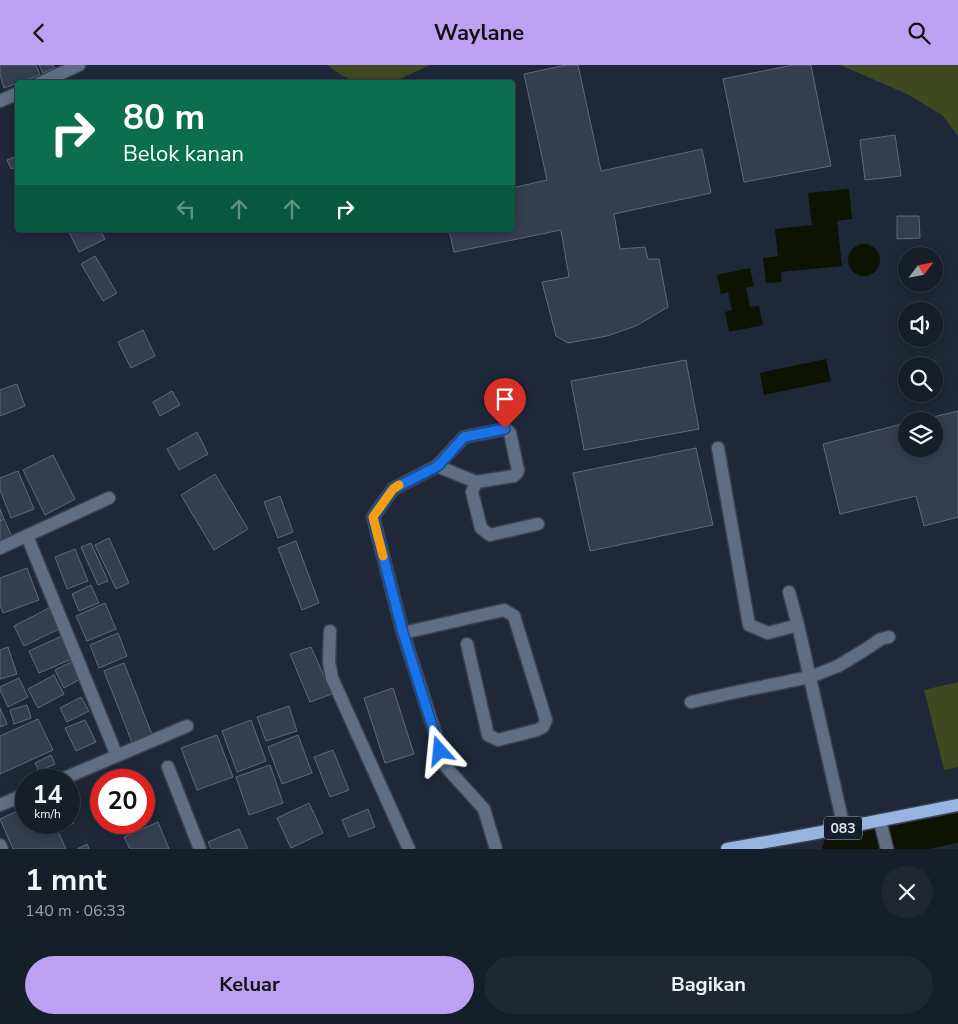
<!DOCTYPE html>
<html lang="id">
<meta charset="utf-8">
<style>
body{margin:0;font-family:"Nunito Sans",sans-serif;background:#1f2732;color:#f1f3f6;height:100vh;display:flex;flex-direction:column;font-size:19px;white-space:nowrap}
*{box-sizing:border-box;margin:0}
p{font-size:16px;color:#9ea2a8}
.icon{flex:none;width:28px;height:28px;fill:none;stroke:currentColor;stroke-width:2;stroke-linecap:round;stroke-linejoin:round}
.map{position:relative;height:784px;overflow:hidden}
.details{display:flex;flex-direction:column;background:#161e2a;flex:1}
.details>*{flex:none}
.banner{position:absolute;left:15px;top:15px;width:500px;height:152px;border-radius:5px;box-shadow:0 2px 12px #0003,0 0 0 1px #353c47;background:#0b6e4f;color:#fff;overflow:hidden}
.needle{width:32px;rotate:58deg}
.fabs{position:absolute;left:898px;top:182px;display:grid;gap:10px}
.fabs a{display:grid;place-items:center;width:45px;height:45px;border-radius:50%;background:#161e2a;box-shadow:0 2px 12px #0003,0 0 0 1px #353c47;font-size:25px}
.speed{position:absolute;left:15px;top:704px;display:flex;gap:10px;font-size:25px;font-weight:700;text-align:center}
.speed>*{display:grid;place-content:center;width:65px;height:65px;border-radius:50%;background:#161e2a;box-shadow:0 2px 12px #0003,0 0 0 1px #353c47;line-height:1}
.speed small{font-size:12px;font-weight:400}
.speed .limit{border:8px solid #d22;background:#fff;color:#111}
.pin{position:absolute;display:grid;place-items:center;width:42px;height:42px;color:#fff;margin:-51px -21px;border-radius:50% 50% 50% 0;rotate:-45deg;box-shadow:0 0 5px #0007}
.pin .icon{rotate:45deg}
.me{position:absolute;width:55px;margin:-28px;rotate:342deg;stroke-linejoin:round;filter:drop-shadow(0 0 4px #0008)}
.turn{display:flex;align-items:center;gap:18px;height:105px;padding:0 25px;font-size:22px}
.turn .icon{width:65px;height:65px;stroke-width:2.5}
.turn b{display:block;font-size:35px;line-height:42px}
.lanes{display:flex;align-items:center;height:48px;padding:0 25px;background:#0003;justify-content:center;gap:25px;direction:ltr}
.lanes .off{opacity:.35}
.round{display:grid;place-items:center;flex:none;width:52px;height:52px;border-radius:26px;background:#1f2732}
.summary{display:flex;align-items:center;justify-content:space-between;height:85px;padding:0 25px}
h1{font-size:30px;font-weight:700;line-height:38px}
.action{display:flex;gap:10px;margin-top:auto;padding:10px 25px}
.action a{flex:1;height:58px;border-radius:30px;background:#bca0f2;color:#111;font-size:20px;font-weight:700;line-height:58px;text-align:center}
.action a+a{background:#1f2732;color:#f1f3f6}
header{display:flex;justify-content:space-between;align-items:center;height:65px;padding:0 25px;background:#bca0f2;color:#111;font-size:22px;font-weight:700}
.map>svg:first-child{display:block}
.green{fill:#3f4821}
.water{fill:#0d1300}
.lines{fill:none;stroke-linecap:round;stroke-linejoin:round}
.river{stroke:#0d1300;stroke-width:35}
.building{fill:#333e4f;stroke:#5e697c}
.minor-casing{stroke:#394352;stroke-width:15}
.major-casing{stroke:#394352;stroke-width:15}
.minor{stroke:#606e84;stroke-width:12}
.major{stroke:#97b3e2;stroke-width:12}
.route-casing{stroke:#114b97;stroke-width:12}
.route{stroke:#1a73e8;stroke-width:9}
.slow{stroke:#f59e0b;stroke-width:9}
.labels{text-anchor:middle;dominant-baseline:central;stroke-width:5;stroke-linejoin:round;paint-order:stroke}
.shield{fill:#151e2e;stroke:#a2aab6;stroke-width:1}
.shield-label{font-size:14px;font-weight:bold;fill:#dfe6f1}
</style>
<header><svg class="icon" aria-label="back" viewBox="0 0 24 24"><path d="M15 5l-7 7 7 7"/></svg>Waylane<svg class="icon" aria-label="search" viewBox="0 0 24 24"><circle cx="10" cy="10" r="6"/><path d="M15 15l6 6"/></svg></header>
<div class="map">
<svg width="958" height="784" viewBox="0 0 958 784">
<rect width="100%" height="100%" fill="#1e2838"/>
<g class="green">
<path d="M328,0H430L400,14L389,17L360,18C348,14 337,9 328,0Z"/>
<path d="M840,0H958V71L942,50L907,29Z"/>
<path d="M958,617V702L944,705L924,625Z"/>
</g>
<g class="water">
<path d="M849,124L852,154L837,156L842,201L781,207L782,217L766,218L763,193L778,191L775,164L812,160L808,128Z"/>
<circle cx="864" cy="195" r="16"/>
<path d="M750,203L754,221L746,223L750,242L759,241L763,260L729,267L725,247L732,245L728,227L721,229L717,210Z"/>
<path d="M826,294L831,316L764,330L760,308Z"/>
</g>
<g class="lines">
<path class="river" d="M840,784L958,760"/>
</g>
<g class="building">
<path d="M0,0H36L40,10L4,23L0,10Z"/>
<path d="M39,0H53L55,3L43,8Z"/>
<path d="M566,0H578L601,106L702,84L711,128L614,149L620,184L645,182L648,194H659L668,242L636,261L607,271L568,278L556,271L542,217L569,212L561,165L454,187L449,165H512V123L547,115L524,9Z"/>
<path d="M793,0H811L831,101L744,117L723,14Z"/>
<path d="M895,70L901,111L865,115L860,75Z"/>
<path d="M18,91V101L11,104L7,95Z"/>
<path d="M897,151H919L920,173L897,174Z"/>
<path d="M68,165H100L105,174L79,187Z"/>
<path d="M95,191L117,228L103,236L81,199Z"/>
<path d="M143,265L155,291L131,303L118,277Z"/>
<path d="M686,295L699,364L584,385L571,316Z"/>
<path d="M17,319L25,341L0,351V325Z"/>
<path d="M172,326L180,340L160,351L153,337Z"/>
<path d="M958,346V452L924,461L916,431L840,449L823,379L906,358V384H934V356H916Z"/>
<path d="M197,367L208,389L179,405L167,384Z"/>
<path d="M696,383L713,460L590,486L573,408Z"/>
<path d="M53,390L75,434L45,450L23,405Z"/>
<path d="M18,406L34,444L11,453L0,425V413Z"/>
<path d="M215,409L248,464L214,485L181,430Z"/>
<path d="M280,431L293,467L278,473L264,437Z"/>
<path d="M0,444L4,454L0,456Z"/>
<path d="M4,454L12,472L0,477V456Z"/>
<path d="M109,473L129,518L116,524L95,480Z"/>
<path d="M296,476L319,538L302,545L278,483Z"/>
<path d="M91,478L108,516L98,520L81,482Z"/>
<path d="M75,484L88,516L67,524L55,492Z"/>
<path d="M27,503L39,535L3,548L0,540V513Z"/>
<path d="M91,520L99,538L79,546L72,529Z"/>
<path d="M105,538L116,564L87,576L76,551Z"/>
<path d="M49,543L59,564L24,581L14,561Z"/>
<path d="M118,568L127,591L99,603L90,580Z"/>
<path d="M64,570L74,593L39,608L29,586Z"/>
<path d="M8,582L17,609L0,614V585Z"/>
<path d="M311,582L332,629L310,637L290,589Z"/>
<path d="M75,595L84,612L64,623L55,605Z"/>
<path d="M124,598L153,672L133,680L104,606Z"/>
<path d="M54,610L64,629L38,643L28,624Z"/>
<path d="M19,613L28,632L8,642L0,625V622Z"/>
<path d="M393,623L414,689L385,698L364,633Z"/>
<path d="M81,632L89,646L67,657L60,643Z"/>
<path d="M27,640L31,653L14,659L10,645Z"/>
<path d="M289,641L297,666L266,676L257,652Z"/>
<path d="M0,643L7,659L0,662Z"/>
<path d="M38,654L53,685L0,709V671Z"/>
<path d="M85,655L96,677L76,686L65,663Z"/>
<path d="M251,655L266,696L237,707L222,666Z"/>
<path d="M217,670L233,712L197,725L181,683Z"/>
<path d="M298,670L312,708L282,719L268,682Z"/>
<path d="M333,685L349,725L330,732L314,692Z"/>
<path d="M51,690L55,699L39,706L35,698Z"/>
<path d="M270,700L283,738L249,750L236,712Z"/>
<path d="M309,738L323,768L291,783L277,753Z"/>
<path d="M26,742V758H54L66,784H13L0,754Z"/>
<path d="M368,744L375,762L349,772L342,755Z"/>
<path d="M69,746L74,758L61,764L58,758H69Z"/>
<path d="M144,755L145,758L124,767L120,758H144Z"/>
<path d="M158,757L169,784H130L124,772Z"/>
<path d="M239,764L248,784H211L208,777Z"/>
<path d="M87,779L89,784H77Z"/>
</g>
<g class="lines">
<g class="minor-casing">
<g id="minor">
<path d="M40,18L79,0"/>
<path d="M0,36L18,28"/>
<path d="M718,383L749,560L768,568L798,560"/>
<path d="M437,401L476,417"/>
<path d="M27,471L117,691"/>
<path d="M0,483L109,433"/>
<path d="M789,527L798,560L844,763"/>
<path d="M330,566L329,597L332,613L409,784"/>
<path d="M403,568L504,545L514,551L546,655L543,662L537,665L498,675L488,670L467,579"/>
<path d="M691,637L736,627L810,612L838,601L863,586L881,574L889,572"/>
<path d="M168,702L200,784"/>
<path d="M60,715L187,661"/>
<path d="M0,740L26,729"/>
<path d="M880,756L887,784"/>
<path d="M0,780L2,784"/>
<path d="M496,784L484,744L446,702L403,568L373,452L393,424L437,401L464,372L505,364L508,366L510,368L518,405L517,408L514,411L476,417L472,427L481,463L490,470L538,459"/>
</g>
</g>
<g class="major-casing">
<path id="major" d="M727,784L811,769L958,740"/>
</g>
<use href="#minor" class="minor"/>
<use href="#major" class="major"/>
</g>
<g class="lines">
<g class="route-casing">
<path id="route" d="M440,686L403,568L373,452L393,424L438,401L464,372L505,364"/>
</g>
<use href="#route" class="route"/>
<path class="slow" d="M383,491L373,452L393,424L399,420"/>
</g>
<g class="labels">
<rect class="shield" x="824" y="751.5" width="38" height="23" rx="4"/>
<g class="shield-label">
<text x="843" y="763">083</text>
</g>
</g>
</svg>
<div class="fabs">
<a><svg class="needle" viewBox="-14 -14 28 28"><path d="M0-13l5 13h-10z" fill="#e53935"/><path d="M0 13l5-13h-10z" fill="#9ea2a8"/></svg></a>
<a><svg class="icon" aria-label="sound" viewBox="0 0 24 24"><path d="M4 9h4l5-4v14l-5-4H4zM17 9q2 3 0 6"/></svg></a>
<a><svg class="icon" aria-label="search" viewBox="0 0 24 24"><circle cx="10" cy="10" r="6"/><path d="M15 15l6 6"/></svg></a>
<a><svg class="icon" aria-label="layers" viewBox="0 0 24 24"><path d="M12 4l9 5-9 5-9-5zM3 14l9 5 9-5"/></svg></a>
</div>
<div class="speed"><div>14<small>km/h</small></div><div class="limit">20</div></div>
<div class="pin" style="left:505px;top:364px;background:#d93025"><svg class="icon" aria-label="arrive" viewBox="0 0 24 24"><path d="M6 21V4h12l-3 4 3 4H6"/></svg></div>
<svg class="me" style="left:440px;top:686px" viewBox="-20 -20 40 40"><path d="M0-17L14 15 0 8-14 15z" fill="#1a73e8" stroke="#fff" stroke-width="4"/></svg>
<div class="banner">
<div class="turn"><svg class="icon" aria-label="right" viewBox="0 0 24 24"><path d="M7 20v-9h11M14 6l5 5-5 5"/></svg><div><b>80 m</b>Belok kanan</div></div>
<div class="lanes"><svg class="icon off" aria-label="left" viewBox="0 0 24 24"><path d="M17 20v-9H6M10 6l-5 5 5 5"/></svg><svg class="icon off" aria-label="ahead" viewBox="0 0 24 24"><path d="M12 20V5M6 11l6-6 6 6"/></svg><svg class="icon off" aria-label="ahead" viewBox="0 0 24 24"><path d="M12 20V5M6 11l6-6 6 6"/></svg><svg class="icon" aria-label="right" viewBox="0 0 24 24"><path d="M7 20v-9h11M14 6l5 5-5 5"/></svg></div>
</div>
</div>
<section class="details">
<div class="summary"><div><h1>1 mnt</h1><p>140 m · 06:33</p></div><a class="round"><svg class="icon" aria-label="close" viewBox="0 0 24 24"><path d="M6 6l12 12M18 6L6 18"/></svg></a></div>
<div class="action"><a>Keluar</a><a>Bagikan</a></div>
</section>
